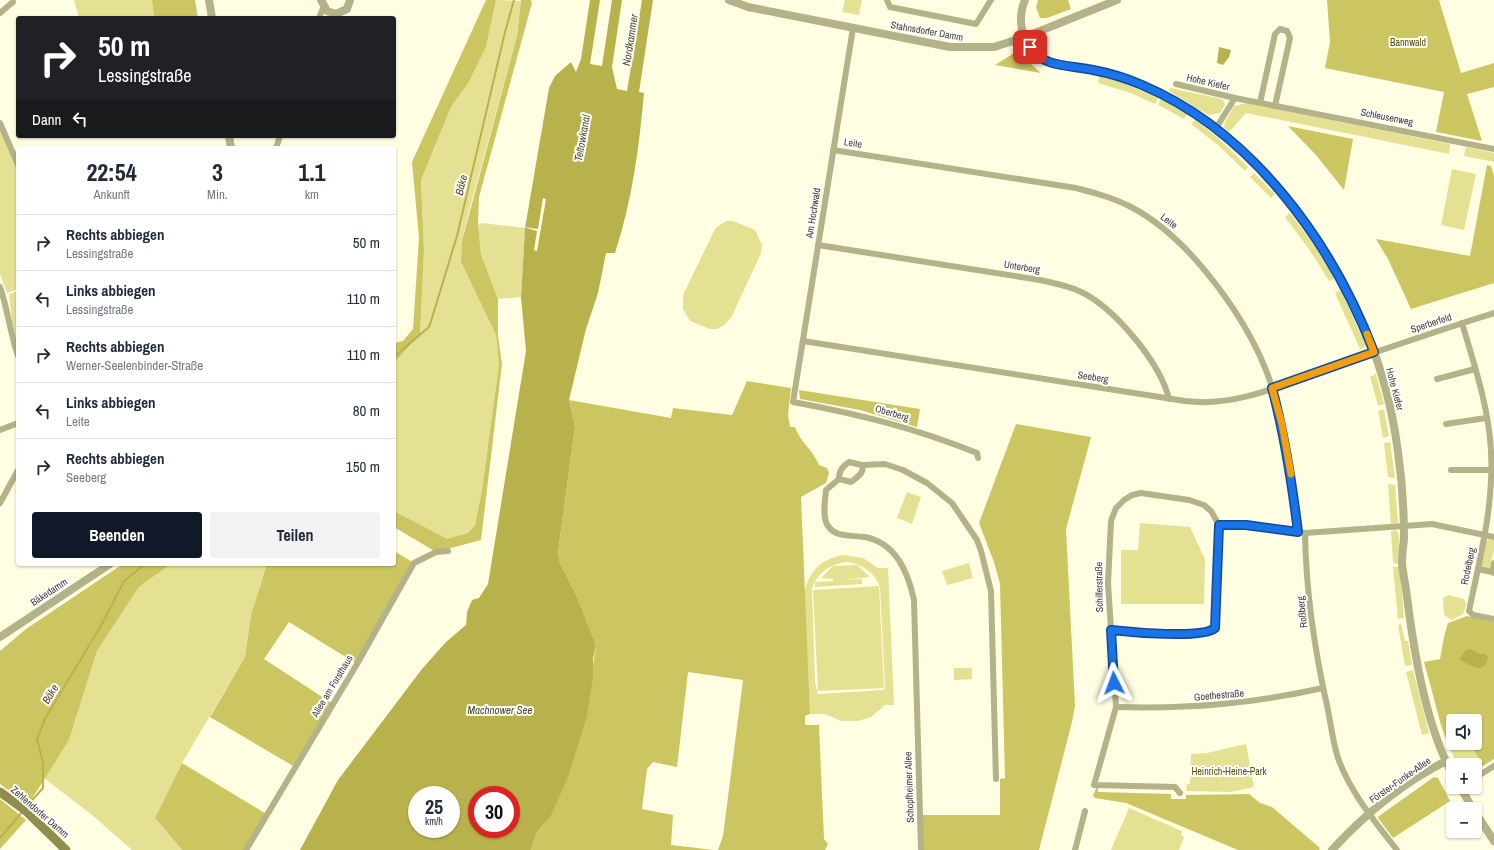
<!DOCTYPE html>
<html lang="de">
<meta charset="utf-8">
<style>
body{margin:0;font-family:"Archivo Narrow",sans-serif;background:#f2f2f3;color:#1f2937;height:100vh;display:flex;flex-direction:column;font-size:15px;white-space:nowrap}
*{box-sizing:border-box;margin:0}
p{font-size:13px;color:#747a83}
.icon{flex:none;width:22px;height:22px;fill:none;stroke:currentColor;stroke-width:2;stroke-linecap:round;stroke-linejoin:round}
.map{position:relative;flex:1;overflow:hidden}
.drawer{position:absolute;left:16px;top:146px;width:380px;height:420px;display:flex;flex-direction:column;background:#fff;border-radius:4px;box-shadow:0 1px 3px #0004}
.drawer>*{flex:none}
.banner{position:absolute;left:16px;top:16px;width:380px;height:122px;border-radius:4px;box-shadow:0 1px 3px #0004;background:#202124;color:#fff;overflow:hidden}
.tools{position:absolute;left:1446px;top:714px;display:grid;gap:8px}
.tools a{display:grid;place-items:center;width:36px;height:36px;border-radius:4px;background:#fff;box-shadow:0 1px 3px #0004;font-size:20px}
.speed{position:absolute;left:408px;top:786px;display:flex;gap:8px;font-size:20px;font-weight:700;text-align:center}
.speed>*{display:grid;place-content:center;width:52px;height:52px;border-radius:50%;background:#fff;box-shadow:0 1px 3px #0004;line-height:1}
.speed small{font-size:10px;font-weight:400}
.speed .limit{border:6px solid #d22;background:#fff;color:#111}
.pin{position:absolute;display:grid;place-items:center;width:34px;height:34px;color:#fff;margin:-17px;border-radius:8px;box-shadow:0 2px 6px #0006}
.me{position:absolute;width:44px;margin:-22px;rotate:357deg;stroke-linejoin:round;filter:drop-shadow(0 0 3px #0008)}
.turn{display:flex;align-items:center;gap:14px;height:84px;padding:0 16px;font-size:18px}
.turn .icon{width:52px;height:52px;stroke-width:2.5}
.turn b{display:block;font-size:28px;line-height:34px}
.then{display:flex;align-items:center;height:38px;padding:0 16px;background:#0003;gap:8px;font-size:15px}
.eta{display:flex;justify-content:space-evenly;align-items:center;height:68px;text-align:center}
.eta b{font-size:24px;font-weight:800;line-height:28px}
.primary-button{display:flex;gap:8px;margin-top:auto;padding:8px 16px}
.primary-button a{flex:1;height:46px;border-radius:4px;background:#111827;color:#fff;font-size:16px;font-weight:800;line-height:46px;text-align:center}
.primary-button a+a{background:#f2f2f3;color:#1f2937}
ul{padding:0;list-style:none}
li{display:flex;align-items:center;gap:12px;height:56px;padding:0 16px;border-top:1px solid #e0e1e3}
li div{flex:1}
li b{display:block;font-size:15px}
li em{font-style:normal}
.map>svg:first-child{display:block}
.green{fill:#e5e193;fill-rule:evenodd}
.forest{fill:#ccc662}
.water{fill:#b8b24d;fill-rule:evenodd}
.pier{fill:#fffee2}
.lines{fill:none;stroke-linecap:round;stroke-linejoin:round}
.stream{stroke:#b8b24d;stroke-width:2}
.minor{stroke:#b3b289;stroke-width:6}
.tertiary{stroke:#b3b289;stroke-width:8}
.secondary{stroke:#918d4f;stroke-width:9}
.route-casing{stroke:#114b97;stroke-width:10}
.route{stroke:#1a73e8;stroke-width:7}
.slow{stroke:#f59e0b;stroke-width:7}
.labels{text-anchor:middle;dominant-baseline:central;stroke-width:4;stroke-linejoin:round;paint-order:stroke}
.street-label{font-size:10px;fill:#3e3d33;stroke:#fff}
.park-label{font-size:10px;fill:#565100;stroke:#fff}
.water-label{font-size:11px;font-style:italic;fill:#4b481f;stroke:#fff}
</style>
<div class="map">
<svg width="1494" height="850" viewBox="0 0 1494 850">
<rect width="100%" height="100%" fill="#fffee2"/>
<g class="green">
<path d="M74,0H152L154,18H79Z"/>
<path d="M496,0L521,1L517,36L468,215L462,241L461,262L496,335L499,364L482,490L475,525L468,533L447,540L394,511V363L420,334L424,251L421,180L451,107L469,82L486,47Z"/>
<path d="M845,0H862L859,15L842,12Z"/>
<path d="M1099,76L1116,80L1158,98L1155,104L1131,93L1098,83Z"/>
<path d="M1170,88L1222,99L1225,104L1220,113L1208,115L1169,91Z"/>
<path d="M1161,99L1187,114L1184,119L1158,105Z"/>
<path d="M1247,103L1450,144L1449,154L1246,113L1229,132L1224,127L1225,122L1234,106Z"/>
<path d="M1195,120L1216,136L1248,167L1245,171L1219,146L1191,124Z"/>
<path d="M0,129L18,171V289L7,293L0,274Z"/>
<path d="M1466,147L1494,153V162L1464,156Z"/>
<path d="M1452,169L1476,174L1464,230L1441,225Z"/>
<path d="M1254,173L1275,194L1271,198L1250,177Z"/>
<path d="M1290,213L1311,241L1335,279L1329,281L1309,249L1285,217Z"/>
<path d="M726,221H733L755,230L762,245L761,253L731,318L723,326L717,329H710L690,321L683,309V295L715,229L720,225Z"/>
<path d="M482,223L525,228L521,297L498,299L481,254L478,225Z"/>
<path d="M1341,290L1366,346L1360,349L1335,293Z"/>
<path d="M18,291V339L17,340L12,323L9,294Z"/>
<path d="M1376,374L1384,404L1378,406L1370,377Z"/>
<path d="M1384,409L1389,436L1383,438L1378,411Z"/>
<path d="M1390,442L1395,478L1388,477L1384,443Z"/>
<path d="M1388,484L1395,485L1398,523L1391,524Z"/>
<path d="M907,492L921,497L912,524L897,518Z"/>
<path d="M1140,523L1190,527L1205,559L1204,604H1121V550H1138Z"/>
<path d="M1396,530L1399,534L1400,563L1396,564L1393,562L1391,531Z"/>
<path d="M1489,539L1494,540V551L1489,569L1481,567L1486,541Z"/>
<path d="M843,555L863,558L878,568H888L894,705H885L871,717L858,721H841L825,714H810L804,594C808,573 821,558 843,555ZM847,562C863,564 874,572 880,587L885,686L884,690L818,694L815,682L812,588C818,572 830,564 847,562Z"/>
<path d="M969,563L973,578L947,585L942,571Z"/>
<path d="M171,564H267L251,615L245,657L182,763L155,818L182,850H132L92,815L44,778L69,740L97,651L139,587Z"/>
<path d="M857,565L870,577L841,580L862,579V584L815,587V582L833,581V579L821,578L833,566Z"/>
<path d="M1393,567H1400L1404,618L1398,619Z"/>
<path d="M879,586L884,688L818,691L813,590Z"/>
<path d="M1449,595L1464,599L1466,605L1463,614L1452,620L1444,615L1443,598Z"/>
<path d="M1401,624L1405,641H1408L1412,665L1405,666L1398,625Z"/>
<path d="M954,668H972V679L954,680Z"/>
<path d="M1413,670L1429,733L1422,735L1406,672Z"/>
<path d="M1453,742V743H1470L1480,761L1474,765L1470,761L1463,765H1458L1448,745Z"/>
<path d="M1246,744L1254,787L1231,792L1186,791L1187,784H1190L1191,754L1207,753Z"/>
<path d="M1129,808L1182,831L1181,835L1184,837L1179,850H1111Z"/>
</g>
<g class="forest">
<path d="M152,0H195L198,18H154Z"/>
<path d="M486,0H496L486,47L469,82L451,107L421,180L424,251L420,334L394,363V343L403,341L413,329L419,238L412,162Z"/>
<path d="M521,0H531L532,3L479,197L478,225L481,254L498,299V336L502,364L481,540L436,552L394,527V511L447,539L468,533L475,525L482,490L499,364L496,335L461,262L462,241L517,36Z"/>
<path d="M1038,0H1068L1071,9L1047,18H1040L1036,7Z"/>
<path d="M1327,0H1439L1461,73L1494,63V87L1467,94L1482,141L1436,132L1444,92L1325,68L1330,42Z"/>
<path d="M1014,53L1025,59L1041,73L995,65Z"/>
<path d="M1288,126L1353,139L1344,190L1316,155Z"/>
<path d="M1487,165L1491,166L1494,176V283L1411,309L1388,259L1376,239L1470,256Z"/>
<path d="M747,381L791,388L788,415L790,427H795C800,442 813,450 819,465L827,468L829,473L826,483L801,497L810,714L805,716V725H819L824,839L828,844L825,850H718L723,836L743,680L688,672L677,767L653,762L647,769L642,809L673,815L671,845L714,850H531L537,832L551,816L590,686L596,645L577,597L560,563L558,552L575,427L569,400L671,418L673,408L732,415Z"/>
<path d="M799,390L920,409L917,427L860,410L800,399Z"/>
<path d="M1016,424L1091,437L1066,529L1075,706L1072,722L1039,850H921L923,815H1000V779L1005,778L1000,584L994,562L979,523Z"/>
<path d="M394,551L414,563L357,664L289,622L264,659L333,704L295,767L210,717L245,657L251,615L267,564H394Z"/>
<path d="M123,564H171L139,587L97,651L69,740L28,805L0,784V651L26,629Z"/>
<path d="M1467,616L1494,622V759L1475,771L1474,765L1480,761L1470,743H1475V721H1453V742L1448,745L1441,725L1424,662L1440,659L1444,637L1448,623Z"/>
<path d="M182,763L268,815L246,850H182L155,818Z"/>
<path d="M1434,777L1438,778L1450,801L1393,838L1378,818L1379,816Z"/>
<path d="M1096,788H1098V792L1171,794V799H1186V795L1249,794L1260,803L1272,807L1320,848L1319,850H1238L1126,803L1095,798L1093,796Z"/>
<path d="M0,799L26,820L0,849Z"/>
</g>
<g class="water">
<path d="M590,0H600L590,64L602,66L612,0H622L612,67L617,89L627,91L642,0H653L639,92L644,93C639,148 632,201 615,253H606L598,293L586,329L569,400L575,427L558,552L560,563L577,597L596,645L593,659V676L587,716L569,774L551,816L537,832L531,850H300L338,780L422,669L446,642L466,625L467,612L472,600L479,598L488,584L526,351L521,297L525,228L549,88L555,76L571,62L576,72L581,59ZM417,795H451V829H417ZM477,795H511V829H477Z"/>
<path d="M1219,47L1231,50L1229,57L1223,65L1217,63Z"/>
<path d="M1470,649L1480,654H1485L1488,657C1486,677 1468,664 1459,659L1465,651Z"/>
</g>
<path class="pier" d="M543,198L546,199L537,251L534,250L537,231L523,227L538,229Z"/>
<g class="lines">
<g class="stream">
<path d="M394,357L429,327L432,318L457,236L505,32L514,0"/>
<path d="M26,807L43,788V763L37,739L46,717L102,624L124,581L145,564"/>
<path d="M0,838L22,812"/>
</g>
<g class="minor">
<path d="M887,0L890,7L976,24L991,0"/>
<path d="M0,13L13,2"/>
<path d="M319,18L323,8"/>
<path d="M853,28L793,402C858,414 915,428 977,453L978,458"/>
<path d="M1176,84L1235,98L1494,149"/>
<path d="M1260,103L1275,34L1280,29L1287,31L1290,38L1275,106"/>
<path d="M0,123L18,165"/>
<path d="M1216,128L1235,98"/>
<path d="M276,148L280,136"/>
<path d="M833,150L1076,188C1095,193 1114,198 1131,207C1191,238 1253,325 1273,390C1287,437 1292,484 1298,532"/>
<path d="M818,245L1040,280C1053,283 1066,285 1079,291C1113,306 1160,362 1169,399"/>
<path d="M0,287C8,310 10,333 18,356"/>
<path d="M1462,323C1474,364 1489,408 1491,451C1494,505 1480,558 1469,611L1473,615L1494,619"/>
<path d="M803,341L1185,401C1238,408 1289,382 1338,365C1390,347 1442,329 1494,313"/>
<path d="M1437,379L1475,369"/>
<path d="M1446,424L1486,418"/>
<path d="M0,430L18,423"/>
<path d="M1451,470H1491"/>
<path d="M839,479L851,482C857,477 865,473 862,465"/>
<path d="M0,503L18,470"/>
<path d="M1219,525H1246L1305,533L1432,524L1494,537"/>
<path d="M1305,533C1306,592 1315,653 1328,710C1331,726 1333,743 1338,758C1350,792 1375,822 1397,850"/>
<path d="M1494,563L1492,572L1494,573"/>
<path d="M1478,569L1492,572"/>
<path d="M1111,630C1129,632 1203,639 1215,628L1219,525L1211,511L1204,505L1189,500L1141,493L1132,495L1124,500L1116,508L1111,521L1108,583L1116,707L1094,785L1175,787L1180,793"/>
<path d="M1116,707C1190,709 1250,704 1323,688"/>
<path d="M1475,778L1494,766"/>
<path d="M246,850L357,664L414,563L436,552L448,551"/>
<path d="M921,850L914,600C908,572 896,543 865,537C852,535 836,538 828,526C822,518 825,500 826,490L839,479C839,471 842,467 849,462L862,465L885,464L903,470L927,483L952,503L977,540L981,551L991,591L996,779"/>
<path d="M1075,850L1085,811"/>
</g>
<g class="tertiary">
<path d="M209,0L212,18"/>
<path d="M321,0L327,11L336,14L347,9L350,0"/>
<path d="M729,0L748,7L950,47H994L1025,37L1117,0"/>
<path d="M1025,0C1017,19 1021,44 1039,57C1053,68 1073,66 1090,69C1101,71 1112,74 1123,78C1196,101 1255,157 1301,216C1353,285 1387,366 1398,452C1402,480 1404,511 1404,539C1403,547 1402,555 1402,563C1403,575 1406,586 1407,597C1414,652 1426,727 1453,775"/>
<path d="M229,136L231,148"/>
<path d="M0,637L110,564"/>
<path d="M1460,787L1473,809"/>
<path d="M1475,812L1494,841"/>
<path d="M1332,850C1364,815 1403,783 1446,761"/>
</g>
<path class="secondary" d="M0,792L25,810L66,850"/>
</g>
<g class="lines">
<g class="route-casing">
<path id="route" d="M1030,47C1043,68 1071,65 1093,70C1109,73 1126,78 1142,85C1253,132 1332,243 1374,352L1272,388C1285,436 1292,483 1298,532L1246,525H1219L1215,628C1203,639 1129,632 1111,630L1114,683"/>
</g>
<use href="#route" class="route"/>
<path class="slow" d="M1291,474L1282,424L1272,388L1374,352L1367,334"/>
</g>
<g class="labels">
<g class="street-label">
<text transform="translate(927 31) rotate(10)">Stahnsdorfer Damm</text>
<text transform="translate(1208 82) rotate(13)">Hohe Kiefer</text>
<text transform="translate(1387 117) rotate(11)">Schleusenweg</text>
<text transform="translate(853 143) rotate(9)">Leite</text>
<text transform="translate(813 213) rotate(-81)">Am Hochwald</text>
<text transform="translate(1169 221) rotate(38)">Leite</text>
<text transform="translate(1022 267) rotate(9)">Unterberg</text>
<text transform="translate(1431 323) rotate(-18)">Sperberfeld</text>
<text transform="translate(1093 377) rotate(9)">Seeberg</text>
<text transform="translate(1395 389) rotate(75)">Hohe Kiefer</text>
<text transform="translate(892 413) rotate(16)">Oberberg</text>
<text transform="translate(1468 566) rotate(-78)">Rodelberg</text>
<text transform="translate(1099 587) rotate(-91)">Schillerstraße</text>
<text transform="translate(49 592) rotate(-33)">Bäkedamm</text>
<text transform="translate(1302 612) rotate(-96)">Roßberg</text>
<text transform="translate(332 686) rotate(-59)">Allee am Forsthaus</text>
<text transform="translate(1219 695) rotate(-5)">Goethestraße</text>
<text transform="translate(1400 780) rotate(-35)">Förster-Funke-Allee</text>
<text transform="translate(909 787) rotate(-92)">Schopfheimer Allee</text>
<text transform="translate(40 812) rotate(41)">Zehlendorfer Damm</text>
</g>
<g class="park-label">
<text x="1408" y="42">Bannwald</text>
<text x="1229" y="771">Heinrich-Heine-Park</text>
</g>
<g class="water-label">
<text transform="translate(630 40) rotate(-81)">Nordkammer</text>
<text transform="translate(582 138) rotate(-80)">Teltowkanal</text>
<text transform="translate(461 185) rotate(-76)">Bäke</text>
<text transform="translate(50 694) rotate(-59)">Bäke</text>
<text x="500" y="710">Machnower See</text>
</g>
</g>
</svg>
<div class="tools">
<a><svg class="icon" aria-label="sound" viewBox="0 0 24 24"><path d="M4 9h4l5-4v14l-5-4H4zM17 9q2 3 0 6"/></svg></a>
<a>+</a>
<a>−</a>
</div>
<div class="speed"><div>25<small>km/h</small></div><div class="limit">30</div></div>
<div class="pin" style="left:1030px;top:47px;background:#d93025"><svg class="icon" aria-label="arrive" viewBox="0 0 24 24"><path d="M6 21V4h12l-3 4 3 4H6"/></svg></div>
<svg class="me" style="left:1114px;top:683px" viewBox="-20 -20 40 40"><path d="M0-17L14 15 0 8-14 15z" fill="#1a73e8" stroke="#fff" stroke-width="4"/></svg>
<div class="banner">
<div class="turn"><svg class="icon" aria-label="right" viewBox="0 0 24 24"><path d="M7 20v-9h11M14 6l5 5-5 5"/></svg><div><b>50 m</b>Lessingstraße</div></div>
<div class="then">Dann<svg class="icon" aria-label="left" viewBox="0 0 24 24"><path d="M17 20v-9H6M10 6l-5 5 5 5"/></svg></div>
</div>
<section class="drawer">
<div class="eta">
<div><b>22:54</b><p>Ankunft</p></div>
<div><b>3</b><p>Min.</p></div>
<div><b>1.1</b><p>km</p></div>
</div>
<ul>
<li><svg class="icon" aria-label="right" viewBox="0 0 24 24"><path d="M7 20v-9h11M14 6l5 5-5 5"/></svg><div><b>Rechts abbiegen</b><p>Lessingstraße</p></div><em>50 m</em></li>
<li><svg class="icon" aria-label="left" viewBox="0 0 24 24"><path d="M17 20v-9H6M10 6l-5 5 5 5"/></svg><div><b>Links abbiegen</b><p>Lessingstraße</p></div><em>110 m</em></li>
<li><svg class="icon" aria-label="right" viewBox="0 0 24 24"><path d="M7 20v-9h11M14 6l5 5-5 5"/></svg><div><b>Rechts abbiegen</b><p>Werner-Seelenbinder-Straße</p></div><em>110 m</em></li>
<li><svg class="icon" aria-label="left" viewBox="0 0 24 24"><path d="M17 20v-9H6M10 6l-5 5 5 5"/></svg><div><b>Links abbiegen</b><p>Leite</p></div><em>80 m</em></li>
<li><svg class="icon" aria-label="right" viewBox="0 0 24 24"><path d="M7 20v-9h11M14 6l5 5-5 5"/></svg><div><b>Rechts abbiegen</b><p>Seeberg</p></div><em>150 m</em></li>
</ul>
<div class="primary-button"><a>Beenden</a><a>Teilen</a></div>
</section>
</div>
